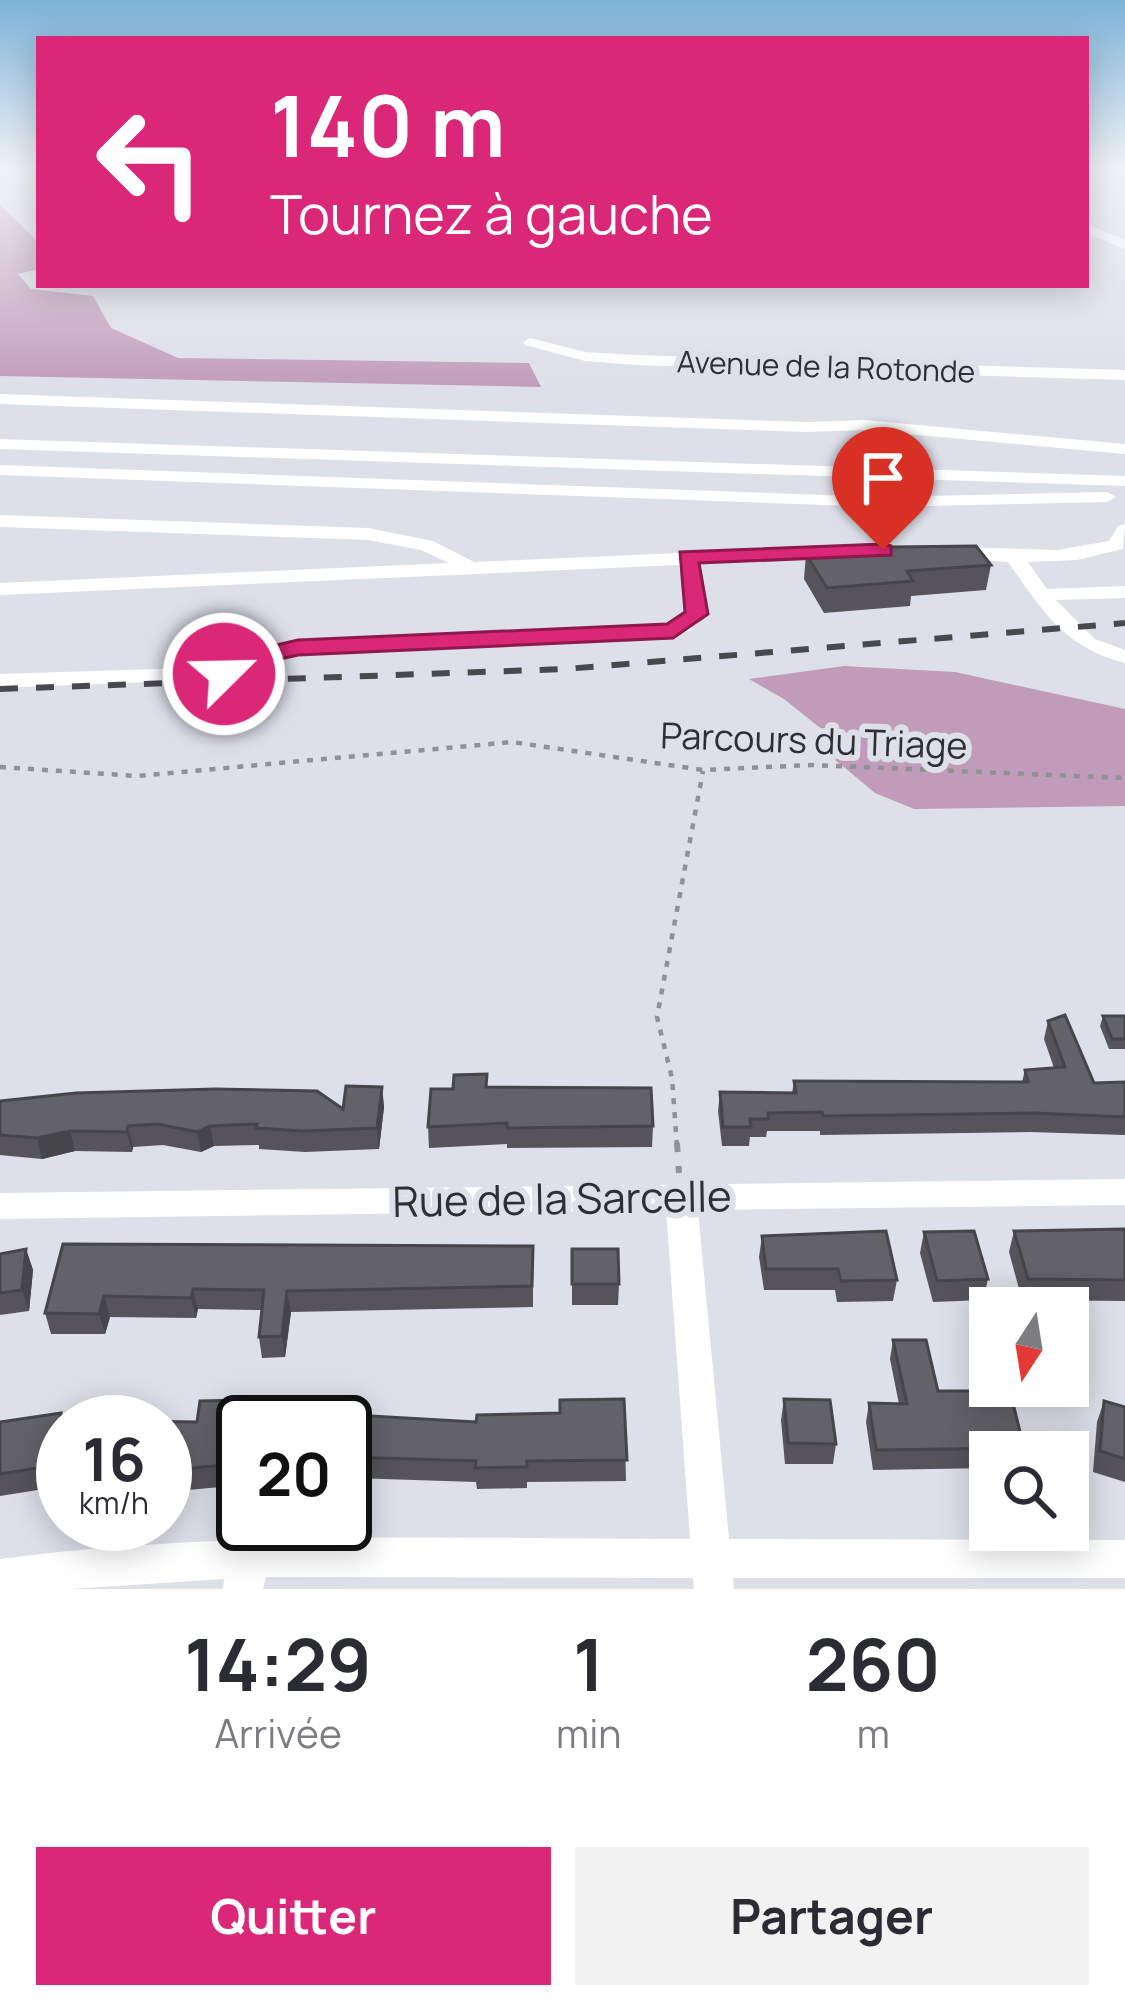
<!DOCTYPE html>
<html lang="fr">
<meta charset="utf-8">
<style>
body{margin:0;font-family:Manrope,sans-serif;background:#f2f2f3;color:#2b2b33;height:100vh;display:flex;flex-direction:column;font-size:45px;white-space:nowrap}
*{box-sizing:border-box;margin:0}
p{font-size:39px;color:#7c7c81}
.icon{flex:none;width:66px;height:66px;fill:none;stroke:currentColor;stroke-width:2;stroke-linecap:round;stroke-linejoin:round}
.map{position:relative;height:1589px;overflow:hidden}
.drawer{display:flex;flex-direction:column;background:#fff;flex:1}
.drawer>*{flex:none}
.top-card{position:absolute;left:36px;top:36px;width:1053px;height:252px;border-radius:0px;box-shadow:0 6px 30px #0003;background:#db2777;color:#fff;overflow:hidden}
.needle{width:78px;rotate:192deg}
.buttons{position:absolute;left:969px;top:1287px;display:grid;gap:24px}
.buttons a{display:grid;place-items:center;width:120px;height:120px;border-radius:0px;background:#fff;box-shadow:0 6px 30px #0003;font-size:60px}
.speed{position:absolute;left:36px;top:1395px;display:flex;gap:24px;font-size:60px;font-weight:700;text-align:center}
.speed>*{display:grid;place-content:center;width:156px;height:156px;border-radius:50%;background:#fff;box-shadow:0 6px 30px #0003;line-height:1}
.speed small{font-size:30px;font-weight:400}
.speed .limit{border:6px solid #111;border-radius:18px;background:#fff;color:#111}
.pin{position:absolute;display:grid;place-items:center;width:102px;height:102px;color:#fff;margin:-123px -51px;border-radius:50% 50% 50% 0;rotate:-45deg;box-shadow:0 0 12px #0007}
.pin .icon{rotate:45deg}
.me{position:absolute;width:132px;margin:-66px;rotate:67deg;stroke-linejoin:round;filter:drop-shadow(0 0 9px #0008)}
.turn{display:flex;align-items:center;gap:42px;height:252px;padding:0 36px;font-size:54px}
.turn .icon{width:156px;height:156px;stroke-width:2.5}
.turn b{display:block;font-size:84px;line-height:102px}
.eta{display:flex;justify-content:space-evenly;align-items:center;height:204px;text-align:center}
.eta b{font-size:72px;font-weight:700;line-height:84px}
.cta{display:flex;gap:24px;margin-top:auto;padding:24px 36px}
.cta a{flex:1;height:138px;border-radius:0px;background:#db2777;color:#fff;font-size:48px;font-weight:700;line-height:138px;text-align:center}
.cta a+a{background:#f2f2f3;color:#2b2b33}
.map>svg:first-child{display:block}
.forest{fill:#c09bba}
.lines{fill:none;stroke-linecap:round;stroke-linejoin:round}
.path-far1{stroke:#8f9197;stroke-width:4.5;stroke-dasharray:6 8;stroke-linecap:butt}
.path{stroke:#8f9197;stroke-width:6;stroke-dasharray:9 14;stroke-linecap:butt}
.minor{fill:#fff;fill-rule:evenodd}
.rail{stroke:#48494d;stroke-width:6;stroke-dasharray:18 18;stroke-linecap:butt}
.wall{fill:#56545a}
.shaded-wall{fill:#46454a}
.building{fill:#646269;stroke:#46454a;stroke-width:3}
.route{fill:#db2777;stroke:#8e194d;stroke-width:3}
.labels{text-anchor:middle;dominant-baseline:central;stroke-width:12;stroke-linejoin:round;paint-order:stroke}
.far-street-label{font-size:30px;fill:#2e2f32;stroke:#dddfe9}
.street-label{font-size:36px;fill:#2e2f32;stroke:#dddfe9}
.near-street-label{font-size:42px;fill:#2e2f32;stroke:#dddfe9}
</style>
<div class="map">
<svg width="1125" height="1589" viewBox="0 0 1125 1589">
<rect width="100%" height="100%" fill="#dddfe9"/>
<g class="forest">
<path d="M0,205L39,243V269L18,274L31,289L93,296L111,328L178,358L529,363L541,387L0,376Z"/>
<path d="M844,666L955,672L1125,709V806L914,809L875,793L833,758L834,739L784,699L749,679Z"/>
</g>
<g class="lines">
<g class="path-far1">
<path d="M0,767L137,776L512,742L703,770L811,765L1125,778"/>
<path d="M677,1146L672,1078L657,1017L703,771"/>
</g>
<path class="path" d="M677,1143L679,1173"/>
<g class="minor">
<path d="M1086,224L1125,240V249L1086,233Z"/>
<path d="M530,338L585,352L635,355L1125,370V380L635,365L585,361L525,345L523,342Z"/>
<path d="M0,394L807,422L864,420L1125,444V454L864,430L807,432L0,404Z"/>
<path d="M0,439L1125,476V486L0,449Z"/>
<path d="M0,465L879,497L1107,492L1116,497L1107,502L879,507L0,475Z"/>
<path d="M0,515L368,528L433,541L474,562L861,545L871,551L861,557L698,564L707,614L690,631L658,639L313,652L271,659L224,679L0,688V674L220,667L259,650L313,640L658,627L676,623L687,613L679,565L0,595V583L449,563L421,550L368,540L0,527Z"/>
<path d="M1125,524L1123,549L1077,560L1028,562L1047,589L1125,586V598L1056,600L1095,639L1125,650V663C1063,647 1043,611 1008,562L955,559L945,553L955,547L1057,550L1109,541L1118,526Z"/>
<path d="M1125,1179V1205L698,1210L729,1539L1125,1540V1578H733L734,1589H694L693,1578L266,1577L263,1589H223L224,1579L71,1589H0V1559C228,1529 460,1539 690,1539L666,1210L0,1219V1193Z"/>
</g>
<path class="rail" d="M0,689L565,669L1125,623"/>
</g>
<g class="wall">
<path d="M806,554L991,565L986,590L911,596L910,606L824,613L804,579Z"/>
<path d="M1103,1016H1125V1049H1109L1100,1026Z"/>
<path d="M1048,1021L1094,1083L1125,1082V1135L1030,1132L820,1135V1131H767L766,1137H750L749,1146H722L718,1111L720,1092L792,1093L794,1081L1022,1082L1025,1070L1054,1068L1044,1039Z"/>
<path d="M382,1087L384,1107L379,1149L305,1152L259,1149V1145L214,1146L201,1152L163,1145L133,1147L132,1152L75,1151L42,1159L0,1155V1101L343,1109Z"/>
<path d="M487,1087L653,1126L652,1147L507,1148V1144L429,1148L428,1127Z"/>
<path d="M1125,1229V1301L1022,1300L1009,1252L1014,1231Z"/>
<path d="M924,1232L988,1279L983,1300L933,1302L920,1253Z"/>
<path d="M762,1236L897,1280L893,1301L837,1302L835,1290H764L759,1257Z"/>
<path d="M63,1244L533,1246V1307L291,1312L285,1357L262,1358L259,1337L262,1310L198,1309L196,1318L110,1317L105,1334H51L45,1313Z"/>
<path d="M26,1249L33,1270L29,1311L0,1315V1254Z"/>
<path d="M572,1249L619,1284L618,1305H572Z"/>
<path d="M893,1340L938,1391L1024,1448L1023,1452H990V1468L873,1470L866,1422L869,1403L899,1404L890,1359Z"/>
<path d="M624,1399L626,1481L527,1482V1488L477,1489L476,1482L352,1478L351,1483H345V1422H243V1485L165,1492V1422H63V1486L0,1496V1422L61,1413L63,1420L197,1422L200,1401L244,1400L248,1419L353,1415L476,1422L477,1415L560,1413V1400Z"/>
<path d="M784,1399L836,1444L833,1464H785L781,1420Z"/>
<path d="M1104,1401L1125,1407V1482L1093,1472L1097,1422Z"/>
</g>
<g class="shaded-wall">
<path d="M382,1087L384,1107L379,1149L377,1128Z"/>
<path d="M128,1126L133,1147L132,1152L127,1132Z"/>
<path d="M210,1126L214,1146L201,1152L197,1132Z"/>
<path d="M70,1131L75,1151L42,1159L37,1138Z"/>
<path d="M26,1249L33,1270L29,1311L22,1290Z"/>
<path d="M193,1289L198,1309L196,1318L191,1298Z"/>
<path d="M287,1291L291,1312L285,1357L282,1336Z"/>
<path d="M104,1296L110,1317L105,1334L99,1314Z"/>
</g>
<g class="building">
<path d="M976,546L991,565L907,571L913,581L827,588L806,554L892,547Z"/>
<path d="M1065,1015L1094,1083L1125,1082V1117L1035,1113L823,1116L822,1112L768,1113V1119H750L751,1127H723L720,1092L796,1093L794,1081L1028,1082L1025,1070L1065,1067L1048,1021Z"/>
<path d="M1103,1016H1125V1039H1112Z"/>
<path d="M487,1074L486,1087L651,1088L653,1126L507,1128V1123L428,1127L431,1089H453L454,1075Z"/>
<path d="M346,1086L382,1087L377,1128L303,1131L256,1128L257,1124L210,1126L197,1132L158,1124L128,1126L127,1132L70,1131L37,1138L0,1135V1101L76,1093L215,1089L317,1091L343,1109Z"/>
<path d="M1125,1229V1280L1028,1279L1014,1231Z"/>
<path d="M886,1231L897,1280L841,1281L838,1269H766L762,1236Z"/>
<path d="M974,1231L988,1279L937,1281L924,1232Z"/>
<path d="M63,1244L533,1246L532,1286L287,1291L282,1336L259,1337L264,1290L193,1289L191,1298L104,1296L99,1314L45,1313Z"/>
<path d="M26,1249L22,1290L0,1293V1254Z"/>
<path d="M572,1249H618L619,1284H572Z"/>
<path d="M893,1340H926L938,1391H1010L1024,1448L876,1450L869,1403L907,1404Z"/>
<path d="M624,1399L627,1460L527,1461V1467L475,1468L476,1461L349,1457L348,1462H345V1422H243V1463L165,1471V1422H63V1464L0,1474V1422L61,1413L60,1420L197,1422L200,1401L244,1400L242,1419L353,1415L476,1422L477,1415L560,1413V1400Z"/>
<path d="M784,1399L830,1400L836,1444L788,1443Z"/>
<path d="M1104,1401L1125,1407V1459L1100,1451Z"/>
</g>
<linearGradient id="sky" x2="0" y2="1"><stop stop-color="#7cb2d8"/><stop offset="0.43" stop-color="#f0f1f5"/><stop offset="1" stop-color="#f0f1f5" stop-opacity="0"/></linearGradient>
<rect width="1125" height="391" fill="url(#sky)"/>
<path class="route" d="M883,544L891,546V555L699,563L708,614L673,638L298,655L267,662L224,681L212,674L251,651L298,640L667,624L685,612L680,552Z"/>
<g class="labels">
<g class="far-street-label">
<text transform="translate(826 366) rotate(2)">Avenue de la Rotonde</text>
</g>
<g class="street-label">
<text transform="translate(814 740) rotate(2)">Parcours du Triage</text>
</g>
<g class="near-street-label">
<text transform="translate(562 1198) rotate(-1)">Rue de la Sarcelle</text>
</g>
</g>
</svg>
<div class="buttons">
<a><svg class="needle" viewBox="-14 -14 28 28"><path d="M0-13l5 13h-10z" fill="#e53935"/><path d="M0 13l5-13h-10z" fill="#7c7c81"/></svg></a>
<a><svg class="icon" aria-label="search" viewBox="0 0 24 24"><circle cx="10" cy="10" r="6"/><path d="M15 15l6 6"/></svg></a>
</div>
<div class="speed"><div>16<small>km/h</small></div><div class="limit">20</div></div>
<div class="pin" style="left:883px;top:550px;background:#d93025"><svg class="icon" aria-label="arrive" viewBox="0 0 24 24"><path d="M6 21V4h12l-3 4 3 4H6"/></svg></div>
<svg class="me" style="left:224px;top:674px" viewBox="-20 -20 40 40"><circle r="17" fill="#db2777" stroke="#fff" stroke-width="3"/><path d="M0-11L8 9 0 5-8 9z" fill="#fff"/></svg>
<div class="top-card">
<div class="turn"><svg class="icon" aria-label="left" viewBox="0 0 24 24"><path d="M17 20v-9H6M10 6l-5 5 5 5"/></svg><div><b>140 m</b>Tournez à gauche</div></div>
</div>
</div>
<section class="drawer">
<div class="eta">
<div><b>14:29</b><p>Arrivée</p></div>
<div><b>1</b><p>min</p></div>
<div><b>260</b><p>m</p></div>
</div>
<div class="cta"><a>Quitter</a><a>Partager</a></div>
</section>
